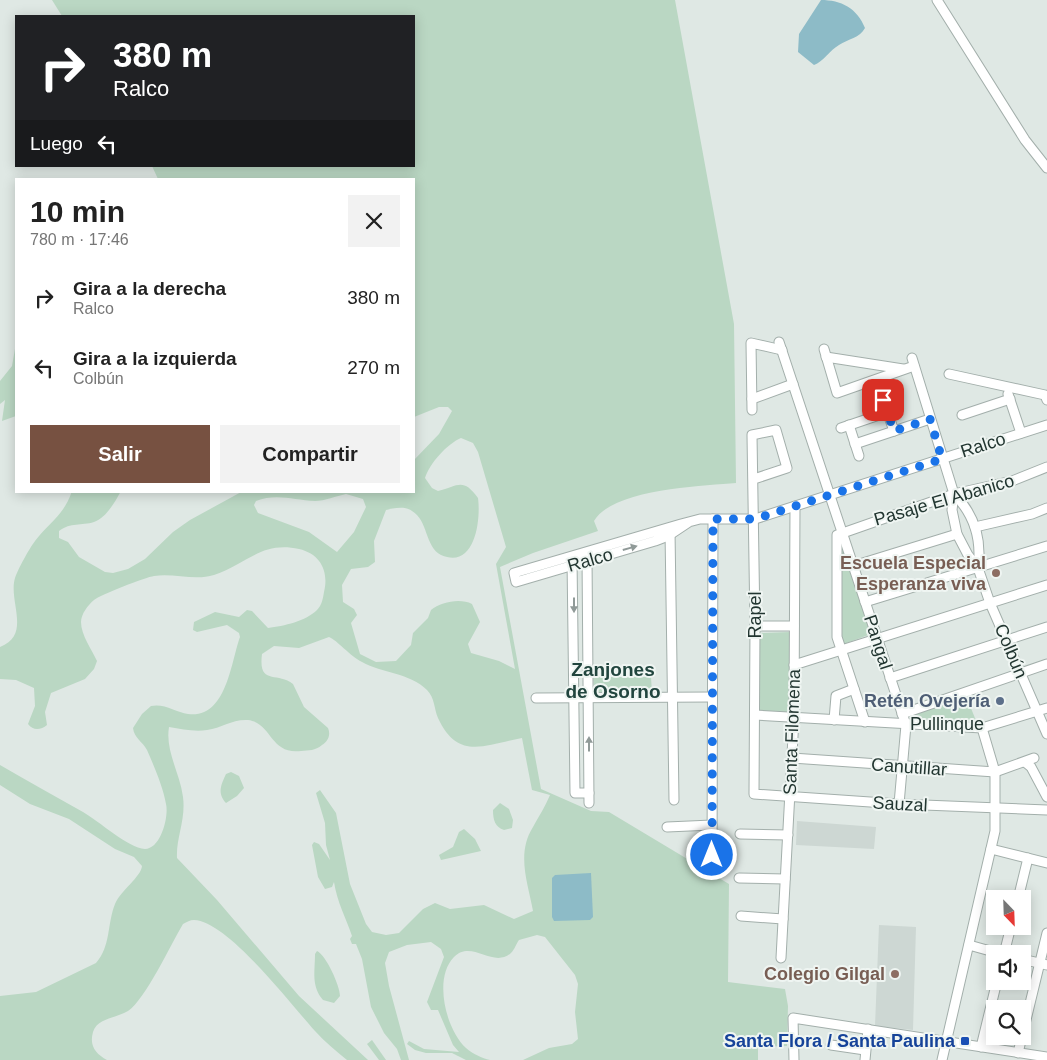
<!DOCTYPE html>
<html lang="es">
<meta charset="utf-8">
<style>
body{margin:0;font-family:Helvetica,sans-serif;background:#f2f2f2;color:#222;height:100vh;display:flex;flex-direction:column;font-size:19px;white-space:nowrap}
*{box-sizing:border-box;margin:0}
p{font-size:16px;color:#767676}
.icon{flex:none;width:28px;height:28px;fill:none;stroke:currentColor;stroke-width:2;stroke-linecap:round;stroke-linejoin:round}
.map{position:relative;flex:1;overflow:hidden}
.sheet{position:absolute;left:15px;top:178px;width:400px;height:315px;display:flex;flex-direction:column;background:#fff;border-radius:0px;box-shadow:0 2px 12px #0003}
.sheet>*{flex:none}
.hud{position:absolute;left:15px;top:15px;width:400px;height:152px;border-radius:0px;box-shadow:0 2px 12px #0003;background:#202124;color:#fff;overflow:hidden}
.needle{width:32px;rotate:157deg}
.buttons{position:absolute;left:986px;top:890px;display:grid;gap:10px}
.buttons a{display:grid;place-items:center;width:45px;height:45px;border-radius:0px;background:#fff;box-shadow:0 2px 12px #0003;font-size:25px}
.pin{position:absolute;display:grid;place-items:center;width:42px;height:42px;color:#fff;margin:-21px;border-radius:10px;box-shadow:0 2px 8px #0006}
.me{position:absolute;width:55px;margin:-28px;rotate:0deg;stroke-linejoin:round;filter:drop-shadow(0 0 4px #0008)}
.turn{display:flex;align-items:center;gap:18px;height:105px;padding:0 15px;font-size:22px}
.turn .icon{width:65px;height:65px;stroke-width:2.5}
.turn b{display:block;font-size:35px;line-height:42px}
.then{display:flex;align-items:center;height:48px;padding:0 15px;background:#0003;gap:10px;font-size:19px}
.round{display:grid;place-items:center;flex:none;width:52px;height:52px;border-radius:0px;background:#f2f2f2}
.headline{display:flex;align-items:center;justify-content:space-between;height:85px;padding:0 15px}
h1{font-size:30px;font-weight:700;line-height:38px}
.action{display:flex;gap:10px;margin-top:auto;padding:10px 15px}
.action a{flex:1;height:58px;border-radius:0px;background:#775141;color:#fff;font-size:20px;font-weight:700;line-height:58px;text-align:center}
.action a+a{background:#f2f2f2;color:#222}
ul{padding:0;list-style:none}
li{display:flex;align-items:center;gap:15px;height:70px;padding:0 15px}
li div{flex:1}
li b{display:block;font-size:19px}
li em{font-style:normal}
.map>svg:first-child{display:block}
.built{fill:#cdd7d3}
.green{fill:#bad7c3;fill-rule:evenodd}
.water{fill:#8dbbc7}
.lines{fill:none;stroke-linecap:round;stroke-linejoin:round}
.minor-casing{stroke:#a3afab;stroke-width:11}
.minor{stroke:#fff;stroke-width:9}
.oneway{fill:#909a98}
.route{stroke:#1a73e8;stroke-width:9;stroke-dasharray:0 16.2}
.education-dot{fill:#8d6e63;stroke:#eff5f2;stroke-width:2}
.service-dot{fill:#5c6f8a;stroke:#eff5f2;stroke-width:2}
.transit-dot{fill:#1a4fb4;stroke:#eff5f2;stroke-width:2}
.labels{text-anchor:middle;dominant-baseline:central;stroke-width:4;stroke-linejoin:round;paint-order:stroke}
.street-label{font-size:18px;fill:#223631;stroke:#eff5f2}
.education-label{font-size:18px;font-weight:bold;fill:#785e54;stroke:#eff5f2;text-anchor:end}
.service-label{font-size:18px;font-weight:bold;fill:#4e5e75;stroke:#eff5f2;text-anchor:end}
.transit-label{font-size:18px;font-weight:bold;fill:#164399;stroke:#eff5f2;text-anchor:end}
.neighbourhood-label{font-size:19px;font-weight:bold;fill:#21453e;stroke:#eff5f2}
</style>
<div class="map">
<svg width="1047" height="1060" viewBox="0 0 1047 1060">
<rect width="100%" height="100%" fill="#dfe8e4"/>
<g class="built">
<path d="M797,821L876,827L874,849L796,845Z"/>
<path d="M879,925L916,927L913,1030L875,1026Z"/>
</g>
<g class="green">
<path d="M52,0H675L734,324L736,483C702,486 612,489 594,521L598,531L533,553L500,567L541,789L591,811L609,812L729,884L728,982L785,989L788,1006L787,1046L758,1047V1060H523L549,1048L572,1044L578,1039L575,1012L578,984L575,975L545,937L537,935L519,940C516,944 515,949 511,953C493,969 472,939 454,957C433,978 446,1030 466,1048C473,1054 482,1058 490,1060H466L452,1053H426L415,1050L407,1044L409,1041L424,1049L459,1052L453,1045L438,1010H431L427,1002L444,957L441,949L431,942L407,945L389,952L385,963L389,986L409,1060H401L397,1049L384,1033L371,1007L362,959L356,944H352L350,939L352,936C346,918 337,902 334,882L332,887L325,889L318,877L312,845L314,842L319,844L330,860L326,845L325,823L316,793L320,790L336,813L350,884L366,924L372,932L386,935L399,933L423,909L435,903L450,909L484,905L514,919L533,911C528,883 516,854 533,827C539,816 545,807 550,795L532,790L522,738C484,745 458,761 438,718C434,709 435,698 427,690C410,673 382,673 362,662C350,656 337,640 329,637L299,648L274,646L262,654C258,686 277,671 293,684L304,707L328,728C331,735 328,741 322,745C315,751 309,750 301,751C270,755 272,723 248,720C232,719 222,728 207,730C194,732 182,729 169,727C165,751 180,773 183,797C186,820 176,837 177,858L217,900L299,996L368,1060H347C336,1051 325,1042 315,1031C292,1006 228,921 194,920C190,920 187,922 183,924C171,944 145,1000 128,1011C117,1018 97,1018 93,1032C89,1046 96,1054 107,1060H0V996L36,992L96,963C111,946 107,924 115,904C121,890 141,877 142,866L134,857L115,849L69,819L30,804L0,785V765C27,781 55,796 83,812C99,821 128,848 145,849C161,849 169,816 166,804C163,787 154,766 147,750C143,742 134,738 133,728L142,714L151,706C164,703 176,712 188,714C227,719 231,661 240,637L239,633L227,625L197,632L193,630L194,622L215,612L239,617L247,610L252,611L268,628C284,626 306,621 317,610C322,605 323,598 324,592C329,572 321,554 299,549C261,541 247,564 214,575C195,581 174,573 154,576C146,577 100,595 94,600C88,605 81,614 81,622C81,635 92,650 97,661L94,669L85,679L51,693L45,712L47,725C41,730 33,731 28,724L35,706L34,688L16,680L0,679V647C32,635 8,601 15,578C18,569 29,549 35,541C50,521 63,517 72,491H121C115,502 106,518 94,522C81,526 71,522 59,531V538L68,542L79,557L105,572L113,573L128,569L145,559L173,532L190,520L243,491H414V460L439,434L452,411L448,407H439L414,417V179H158L152,166H414V16H62ZM461,438L473,443L478,452L506,547L496,564L515,669L499,661L471,653L468,644L480,622L472,604C460,598 441,602 431,610L428,618L413,633L411,645L396,661L376,662L360,654L351,623L357,615L354,609L343,602L342,585L351,569L368,567L375,562L374,541L386,510C393,508 406,506 412,511C428,520 425,547 441,555C475,570 481,520 478,498C463,477 458,486 438,491L432,488L425,478C430,463 447,444 461,438ZM346,494L363,499L366,507L354,532L337,552L309,532L258,513L254,505L256,501C276,493 294,500 315,501C325,501 336,496 346,494Z"/>
<path d="M16,343V416L2,421L5,400L0,404V381L12,366Z"/>
<path d="M840,541L871,634L844,644L841,634Z"/>
<path d="M790,632L789,714L757,712L759,633Z"/>
<path d="M593,677H651L652,693L595,694Z"/>
<path d="M966,696L977,723L911,721L909,716Z"/>
<path d="M231,772L239,776L244,788L237,796L226,803C217,793 221,785 226,774Z"/>
<path d="M500,803L509,809L513,820L512,828L504,830C495,827 493,820 493,810Z"/>
<path d="M464,829L475,839L481,851L441,860L439,855L453,847L459,832Z"/>
<path d="M317,951C326,955 340,986 340,996L334,1003L323,1000C311,986 315,971 315,954Z"/>
<path d="M372,1040L386,1060H379L367,1044Z"/>
</g>
<g class="water">
<path d="M821,0C841,0 857,8 865,28C860,38 848,39 839,45C830,50 823,62 814,65L798,52L799,34Z"/>
<path d="M591,873L593,917L590,920L554,921L552,917V878L555,875Z"/>
</g>
<g class="lines">
<g class="minor-casing">
<g id="minor">
<path d="M937,0L1025,140L1047,168"/>
<path d="M779,342L906,725L899,804"/>
<path d="M824,349L837,393L914,366"/>
<path d="M826,357L903,369"/>
<path d="M912,358L954,494C974,514 982,539 978,568"/>
<path d="M949,374L1045,395L1047,400"/>
<path d="M1008,394L1021,433"/>
<path d="M752,399L793,384"/>
<path d="M883,400L894,431"/>
<path d="M752,410L751,343L782,350"/>
<path d="M962,415L1010,399"/>
<path d="M849,425L859,456"/>
<path d="M841,428L888,412"/>
<path d="M855,444L930,419"/>
<path d="M754,479L787,468L776,430L752,435L755,626L754,794L899,804L1047,810"/>
<path d="M954,494L952,510L957,534L968,555L978,568L990,603L1047,734"/>
<path d="M689,522L668,536L655,541L516,582L514,573L681,524L700,519H755L1047,425"/>
<path d="M975,527L1032,514L1047,508"/>
<path d="M670,531L674,800"/>
<path d="M587,557L589,803"/>
<path d="M572,559L575,793H589"/>
<path d="M853,566L957,534"/>
<path d="M865,602L1047,546"/>
<path d="M755,626H794"/>
<path d="M794,665L1047,585"/>
<path d="M890,678L1047,627"/>
<path d="M536,698L712,697"/>
<path d="M902,714L1047,664"/>
<path d="M755,715L982,728L1047,708"/>
<path d="M834,720L836,696L854,689"/>
<path d="M865,722L837,637V535L954,494L1012,481L1047,467"/>
<path d="M792,758L995,772L1034,758"/>
<path d="M1025,762L1031,767L1047,797"/>
<path d="M667,827L712,825"/>
<path d="M740,834L788,835"/>
<path d="M991,849L1047,863"/>
<path d="M712,870L713,519"/>
<path d="M739,878L785,879"/>
<path d="M1018,899L1028,858"/>
<path d="M741,916L783,919"/>
<path d="M969,945L1001,954"/>
<path d="M1004,954L1011,926"/>
<path d="M781,958L794,718L795,506"/>
<path d="M1022,959L1047,965"/>
<path d="M831,1045L865,1050"/>
<path d="M981,1047L997,981"/>
<path d="M1018,1053L1047,933"/>
<path d="M794,1060L793,1018L1047,1057"/>
<path d="M865,1060L868,1029"/>
<path d="M942,1060L995,831V772L982,728"/>
</g>
</g>
<use href="#minor" class="minor"/>
</g>
<defs><path id="oneway-solid" d="M-6-.8H1V-3.2L6.5 0L1 3.2V.8H-6Z" transform="scale(1.25)"/></defs>
<g class="oneway">
<use href="#oneway-solid" transform="translate(630 548) rotate(-16)"/>
<use href="#oneway-solid" transform="translate(574 605) rotate(90)"/>
<use href="#oneway-solid" transform="translate(589 744) rotate(-90)"/>
</g>
<g class="lines">
<path class="route" d="M712,855L713,519H755L942,459L930,419L894,431L883,400"/>
</g>
<g class="education-dot">
<circle cx="996" cy="573" r="5"/>
<circle cx="895" cy="974" r="5"/>
</g>
<circle class="service-dot" cx="1000" cy="701" r="5"/>
<rect class="transit-dot" x="960" y="1036" width="10" height="10" rx="2.5"/>
<g class="labels">
<g class="street-label">
<text transform="translate(983 445) rotate(-18)">Ralco</text>
<text transform="translate(944 500) rotate(-16)">Pasaje El Abanico</text>
<text transform="translate(590 560) rotate(-16)">Ralco</text>
<text transform="translate(755 615) rotate(-90)">Rapel</text>
<text transform="translate(878 642) rotate(72)">Pangal</text>
<text transform="translate(1011 651) rotate(67)">Colbún</text>
<text x="947" y="724">Pullinque</text>
<text transform="translate(792 732) rotate(-88)">Santa Filomena</text>
<text transform="translate(909 767) rotate(4)">Canutillar</text>
<text transform="translate(900 804) rotate(3)">Sauzal</text>
</g>
<g class="education-label">
<text x="986" y="563">Escuela Especial<tspan x="986" dy="21">Esperanza viva</tspan></text>
<text x="885" y="974">Colegio Gilgal</text>
</g>
<g class="service-label">
<text x="990" y="701">Retén Ovejería</text>
</g>
<g class="transit-label">
<text x="955" y="1041">Santa Flora / Santa Paulina</text>
</g>
<g class="neighbourhood-label">
<text x="613" y="669">Zanjones<tspan x="613" dy="22">de Osorno</tspan></text>
</g>
</g>
</svg>
<div class="buttons">
<a><svg class="needle" viewBox="-14 -14 28 28"><path d="M0-13l5 13h-10z" fill="#e53935"/><path d="M0 13l5-13h-10z" fill="#767676"/></svg></a>
<a><svg class="icon" aria-label="sound" viewBox="0 0 24 24"><path d="M4 9h4l5-4v14l-5-4H4zM17 9q2 3 0 6"/></svg></a>
<a><svg class="icon" aria-label="search" viewBox="0 0 24 24"><circle cx="10" cy="10" r="6"/><path d="M15 15l6 6"/></svg></a>
</div>
<div class="pin" style="left:883px;top:400px;background:#d93025"><svg class="icon" aria-label="arrive" viewBox="0 0 24 24"><path d="M6 21V4h12l-3 4 3 4H6"/></svg></div>
<svg class="me" style="left:712px;top:855px" viewBox="-20 -20 40 40"><circle r="17" fill="#1a73e8" stroke="#fff" stroke-width="3"/><path d="M0-11L8 9 0 5-8 9z" fill="#fff"/></svg>
<div class="hud">
<div class="turn"><svg class="icon" aria-label="right" viewBox="0 0 24 24"><path d="M7 20v-9h11M14 6l5 5-5 5"/></svg><div><b>380 m</b>Ralco</div></div>
<div class="then">Luego<svg class="icon" aria-label="left" viewBox="0 0 24 24"><path d="M17 20v-9H6M10 6l-5 5 5 5"/></svg></div>
</div>
<section class="sheet">
<div class="headline"><div><h1>10 min</h1><p>780 m · 17:46</p></div><a class="round"><svg class="icon" aria-label="close" viewBox="0 0 24 24"><path d="M6 6l12 12M18 6L6 18"/></svg></a></div>
<ul>
<li><svg class="icon" aria-label="right" viewBox="0 0 24 24"><path d="M7 20v-9h11M14 6l5 5-5 5"/></svg><div><b>Gira a la derecha</b><p>Ralco</p></div><em>380 m</em></li>
<li><svg class="icon" aria-label="left" viewBox="0 0 24 24"><path d="M17 20v-9H6M10 6l-5 5 5 5"/></svg><div><b>Gira a la izquierda</b><p>Colbún</p></div><em>270 m</em></li>
</ul>
<div class="action"><a>Salir</a><a>Compartir</a></div>
</section>
</div>
